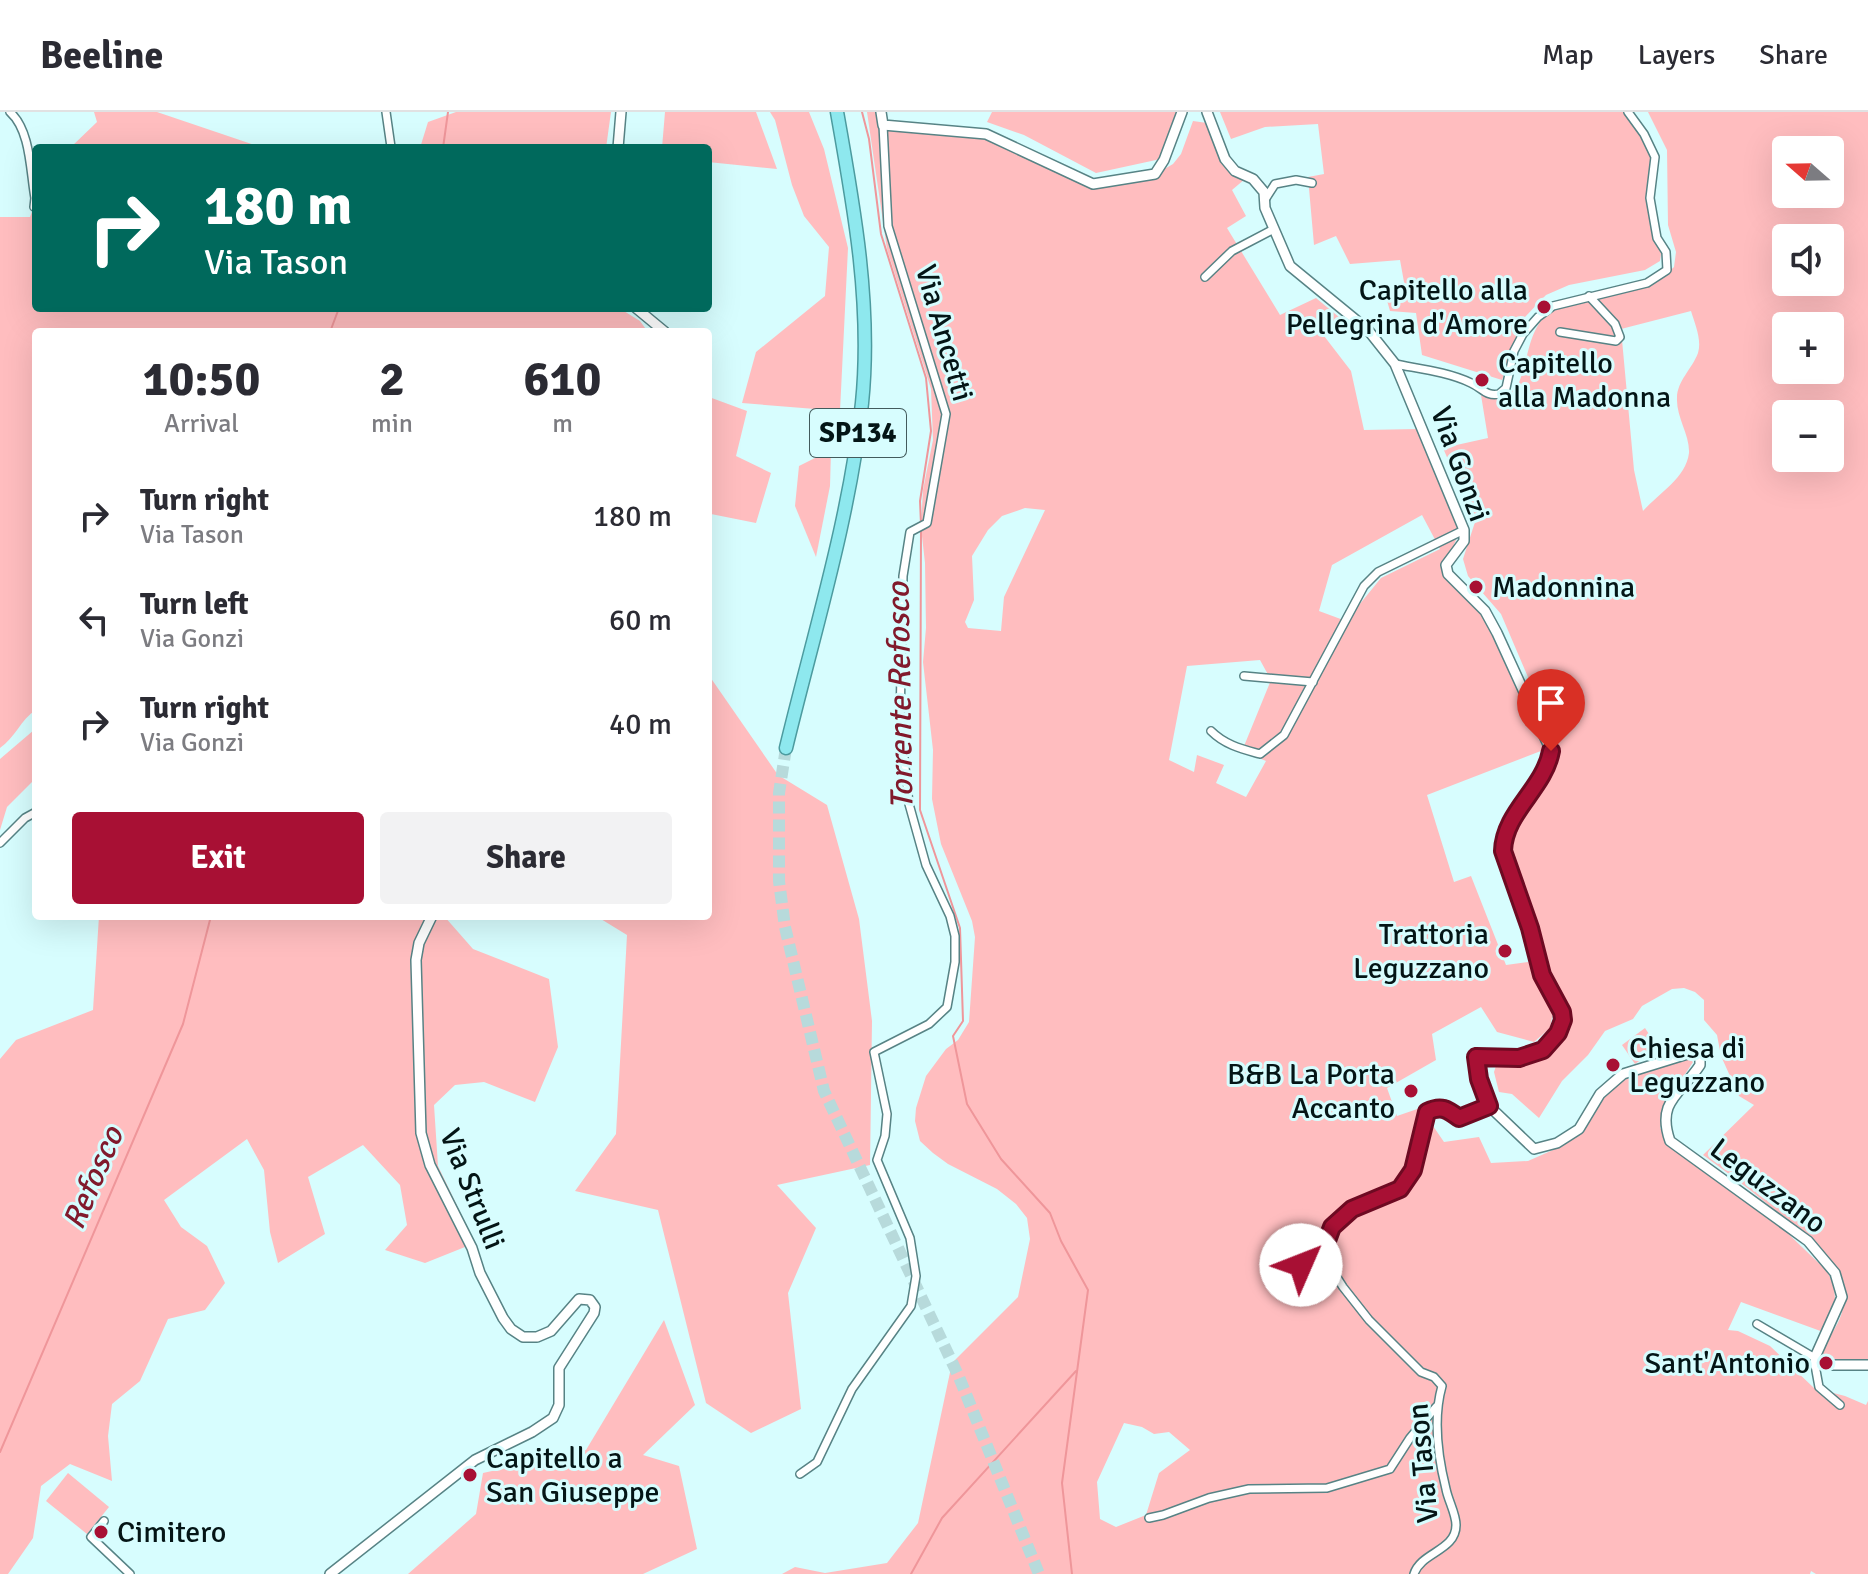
<!DOCTYPE html>
<meta charset="utf-8">
<style>
body{margin:0;font-family:Signika,sans-serif;background:#f2f2f3;color:#2b2b33;height:100vh;display:flex;flex-direction:column;font-size:30px;white-space:nowrap}
*{box-sizing:border-box;margin:0}
p{font-size:26px;color:#7c7c81}
.icon{flex:none;width:44px;height:44px;fill:none;stroke:currentColor;stroke-width:2;stroke-linecap:round;stroke-linejoin:round}
.map{position:relative;flex:1;overflow:hidden}
.panel{position:absolute;left:32px;top:216px;width:680px;height:592px;display:flex;flex-direction:column;background:#fff;border-radius:8px;box-shadow:0 8px 32px #0002}
.panel>*{flex:none}
.hud{position:absolute;left:32px;top:32px;width:680px;height:168px;border-radius:8px;box-shadow:0 8px 32px #0002;background:#00695c;color:#fff;overflow:hidden}
.needle{width:52px;rotate:290deg}
.tools{position:absolute;left:1772px;top:24px;display:grid;gap:16px}
.tools a{display:grid;place-items:center;width:72px;height:72px;border-radius:8px;background:#fff;box-shadow:0 8px 32px #0002;font-size:40px}
.pin{position:absolute;display:grid;place-items:center;width:68px;height:68px;color:#fff;margin:-82px -34px;border-radius:50% 50% 50% 0;rotate:-45deg;box-shadow:0 0 8px #0007}
.pin .icon{rotate:45deg}
.me{position:absolute;width:88px;margin:-44px;rotate:46deg;stroke-linejoin:round;filter:drop-shadow(0 0 6px #0008)}
.turn{display:flex;align-items:center;gap:28px;height:168px;padding:0 40px;font-size:36px}
.turn .icon{width:104px;height:104px;stroke-width:2.5}
.turn b{display:block;font-size:56px;line-height:68px}
.eta{display:flex;justify-content:space-evenly;align-items:center;height:136px;text-align:center}
.eta b{font-size:48px;font-weight:700;line-height:56px}
.primary-button{display:flex;gap:16px;margin-top:auto;padding:16px 40px}
.primary-button a{flex:1;height:92px;border-radius:8px;background:#a81034;color:#fff;font-size:32px;font-weight:700;line-height:92px;text-align:center}
.primary-button a+a{background:#f2f2f3;color:#2b2b33}
ul{padding:0;list-style:none}
li{display:flex;align-items:center;gap:24px;height:104px;padding:0 40px}
li div{flex:1}
li b{display:block;font-size:30px}
li em{font-style:normal}
header{display:flex;align-items:center;gap:48px;box-sizing:border-box;height:112px;padding:0 40px;background:#fff;border-bottom:2px solid #e1e1e2}
header strong{font-size:38px}
nav{display:flex;gap:44px;margin-inline-start:auto;font-size:28px}
.map>svg:first-child{display:block}
.green{fill:#ffbdbf;fill-rule:evenodd}
.lines{fill:none;stroke-linecap:round;stroke-linejoin:round}
.stream{stroke:#ef969a;stroke-width:2}
.trunk-tunnel{stroke:#b7dadb;stroke-width:12;stroke-dasharray:12 6;stroke-linecap:butt}
.minor-casing{stroke:#578385;stroke-width:10}
.tertiary-casing{stroke:#578385;stroke-width:12}
.trunk-casing{stroke:#4c9b9f;stroke-width:15}
.minor{stroke:#fff;stroke-width:7}
.tertiary{stroke:#fff;stroke-width:9}
.trunk{stroke:#8ee8ee;stroke-width:12}
.route-casing{stroke:#6d0a22;stroke-width:20}
.route{stroke:#a81034;stroke-width:14}
.poi-dot{fill:#a81034;stroke:#d7fdfe;stroke-width:3}
.labels{text-anchor:middle;dominant-baseline:central;stroke-width:6;stroke-linejoin:round;paint-order:stroke}
.shield{fill:#d7fdfe;stroke:#435b5c;stroke-width:2}
.shield-label{font-size:28px;font-weight:bold;fill:#041516}
.poi-label{font-size:30px;fill:#041516;stroke:#d7fdfe;text-anchor:start}
.street-label{font-size:30px;fill:#041516;stroke:#d7fdfe}
.water-label{font-size:32px;font-style:italic;fill:#811a2c;stroke:#d7fdfe}
</style>
<header>
<strong>Beeline</strong>
<nav><a>Map</a><a>Layers</a><a>Share</a></nav>
</header>
<div class="map">
<svg width="1868" height="1462" viewBox="0 0 1868 1462">
<rect width="100%" height="100%" fill="#d7fdfe"/>
<g class="green">
<path d="M94,0H157L263,36H70L97,10Z"/>
<path d="M456,0H611L606,36H420L428,10Z"/>
<path d="M665,0H756L777,57L708,50V36H662Z"/>
<path d="M770,0H809L824,37L848,136L840,299L742,291L756,240L825,184L829,135L804,104L792,73L775,8Z"/>
<path d="M867,0H879L882,10L984,22L1087,71L1161,59L1173,52L1181,42L1193,9L1207,11L1226,53L1245,67L1232,78L1246,104L1227,116L1280,203L1316,186L1345,210L1321,220L1351,259L1364,318L1418,317L1461,417L1446,450L1454,472L1492,510L1546,637L1427,683L1454,770L1471,764L1506,853L1528,850L1553,900L1550,916L1534,930L1497,920L1481,895L1432,922L1436,948L1387,976L1397,1004L1426,994L1431,1011L1444,1030L1479,1025L1491,1051L1528,1049L1553,1038L1557,1032L1573,1025L1606,978L1632,964L1685,944L1693,950L1668,988L1660,1016L1685,1044L1756,1091L1827,1159C1840,1182 1835,1197 1826,1221L1741,1190L1728,1218L1738,1219L1770,1234L1814,1276L1845,1284L1866,1293L1868,1289V1462H1816L1811,1459L1810,1462H782L795,1455L825,1461L887,1451L918,1411L952,1251L1018,1185L1030,1127L1027,1106L1016,1092L997,1077L948,1052L933,1041L920,1029L915,1009L916,996L926,964L946,937L958,928L969,910L975,825L972,809L941,732L932,687L933,638L923,550L926,516L925,451L921,415L923,378L933,328L931,277L887,137ZM1025,396L1045,398L1004,485L1001,519L968,516L965,510L974,488L972,444L988,418L1002,404ZM1422,403L1440,437L1381,466L1346,509L1319,499L1332,453ZM1260,548L1271,568L1242,639L1266,649L1246,685L1216,671L1224,653L1197,643L1194,660L1169,648L1187,554ZM1124,1311L1142,1315L1154,1322L1169,1320L1190,1338L1159,1361L1146,1403L1116,1415L1100,1407L1097,1370Z"/>
<path d="M992,0H1176L1180,13L1165,43L1156,48L1096,61L1024,23L987,10Z"/>
<path d="M1220,0H1632L1652,42L1654,116L1661,142L1660,149L1645,158L1569,173L1546,183L1525,205L1502,268L1422,243L1416,201L1390,199L1386,185L1406,181L1400,148L1350,152L1336,124L1314,133L1308,65L1324,62L1318,12L1265,15L1231,27Z"/>
<path d="M1648,0H1868V1250L1822,1253L1814,1239H1820C1828,1226 1841,1211 1843,1195C1849,1147 1739,1069 1703,1043L1754,993L1739,984L1721,944L1717,923L1704,908V888L1695,880L1684,876L1672,877L1642,894L1633,907L1605,919L1588,943L1562,969L1539,1006L1512,982L1499,980L1494,960L1498,948L1550,944L1559,928L1568,897L1539,849L1512,739L1516,714L1554,655L1557,633L1501,502L1468,464L1463,447L1475,410L1443,336L1488,326L1481,283C1495,289 1505,286 1517,275C1531,245 1525,219 1554,195L1660,168L1674,155L1676,140L1668,113L1667,38ZM1786,38H1830V82H1786ZM1786,126H1830V170H1786ZM1691,199C1695,212 1702,228 1698,241C1692,257 1677,269 1677,286C1676,305 1690,323 1689,341C1686,366 1658,382 1643,399L1634,358L1621,217ZM1786,214H1830V258H1786ZM1786,302H1830V346H1786Z"/>
<path d="M36,89V196H619L640,209L648,220H36V598C21,607 15,626 0,636V105H30Z"/>
<path d="M709,285L747,299L736,344L771,361L756,411L711,402L708,397V333L711,327Z"/>
<path d="M831,338L830,374L816,445L795,394L799,354Z"/>
<path d="M708,562L778,663L827,693L859,807L872,909L870,1053L777,1073L816,1116L788,1181L801,1297L751,1321L706,1291L658,1098L575,1079L616,1022L627,823L596,804H708Z"/>
<path d="M34,618L36,666L7,695L0,718V647Z"/>
<path d="M99,804H444L473,837L549,867L558,935L535,990L484,970L455,973L434,993L438,1054L475,1131L425,1151L385,1138L407,1113L400,1073L363,1033L308,1065L325,1122L278,1151L270,1120L264,1058L247,1027L164,1088L181,1115L207,1134L225,1171L205,1198L168,1207L140,1269L112,1292L108,1324L112,1369L70,1352L41,1374L33,1426L8,1462H0V947L16,928L93,898Z"/>
<path d="M1645,916L1658,936L1635,952L1622,933Z"/>
<path d="M664,1208L695,1293L643,1343L679,1354L697,1437L643,1462H408L476,1402L483,1361L586,1338Z"/>
<path d="M68,1361L109,1395L87,1422L46,1389Z"/>
</g>
<g class="lines">
<g class="stream">
<path d="M862,0L869,27L881,122L926,266L931,319L920,389L921,412"/>
<path d="M443,36L448,0"/>
<path d="M330,220L339,196"/>
<path d="M921,418L920,698L960,816L963,909L953,924L967,992L1001,1047L1050,1101L1061,1129L1088,1178L1062,1371L1072,1462"/>
<path d="M0,1340L183,912L211,804"/>
<path d="M911,1462L942,1406L1076,1259"/>
</g>
<path class="trunk-tunnel" d="M786,636L779,681V769L785,815L824,979L959,1265L1039,1462"/>
<g class="minor-casing">
<g id="minor">
<path d="M10,0C31,19 30,59 35,86L34,95"/>
<path d="M386,0L391,35"/>
<path d="M1266,86L1275,72L1296,68L1312,71"/>
<path d="M1205,165L1232,139L1274,117"/>
<path d="M1560,220L1616,229L1620,225L1615,212L1589,184"/>
<path d="M1395,252C1420,257 1448,260 1471,271C1482,276 1487,285 1499,282L1506,276L1514,239L1523,222L1538,205L1553,194L1647,171L1667,158L1666,140L1657,126L1650,86L1655,45L1644,22L1628,0"/>
<path d="M1244,564L1313,570"/>
<path d="M1211,619C1225,633 1242,637 1260,642L1284,623L1364,474L1378,460L1464,418"/>
<path d="M0,731L25,706L36,700"/>
<path d="M1272,1155L1301,1153L1322,1142"/>
<path d="M1757,1212L1815,1246"/>
<path d="M1815,1253L1819,1275L1840,1293"/>
<path d="M800,1362L817,1350L852,1277L911,1194L916,1164L910,1126L877,1048L885,1024L887,1002L874,940L929,912L947,895L955,850V824L950,804L926,753L909,692L900,609L903,464L910,420L927,411L946,302L888,114L883,13"/>
<path d="M1149,1406L1163,1403L1209,1386L1249,1377L1327,1376L1390,1357L1410,1326L1436,1295"/>
<path d="M104,1409L91,1425L130,1462"/>
<path d="M1414,1462C1421,1440 1456,1439 1456,1413C1456,1402 1448,1388 1446,1377C1438,1345 1433,1306 1442,1274L1434,1265L1421,1260L1369,1208L1343,1175L1322,1142L1332,1115L1352,1097L1400,1077L1413,1058L1427,1000C1441,993 1447,997 1459,1006L1489,994"/>
</g>
</g>
<g class="tertiary-casing">
<g id="tertiary">
<path d="M881,0L883,13L986,22L1093,72L1155,62L1164,48L1182,0"/>
<path d="M1207,0L1225,47L1235,59L1253,67L1264,80L1265,96L1290,154L1368,218L1395,252L1464,418V429L1446,453L1448,462L1485,499L1497,521L1551,639C1544,677 1504,700 1503,739L1530,816L1542,863L1562,900L1563,908L1558,921L1543,938L1519,946L1476,945L1475,950L1489,994L1534,1037L1557,1031L1579,1017L1600,982L1623,962L1694,940L1700,946V953C1681,982 1656,989 1670,1029L1808,1129L1835,1161L1842,1185L1816,1243L1815,1253H1868"/>
<path d="M618,36L621,0"/>
<path d="M636,196L665,220"/>
<path d="M330,1462L475,1348L532,1320L553,1306L559,1293V1256L594,1201L595,1195L590,1188L579,1187L551,1219L537,1225H523L511,1217L503,1206L480,1161L472,1136L430,1053L421,1021L416,848L419,831L432,804"/>
</g>
</g>
<g class="trunk-casing">
<path id="trunk" d="M786,636C813,524 850,405 862,291C872,194 854,95 837,0"/>
</g>
<use href="#minor" class="minor"/>
<use href="#tertiary" class="tertiary"/>
<use href="#trunk" class="trunk"/>
</g>
<g class="lines">
<g class="route-casing">
<path id="route" d="M1301,1153L1322,1142L1332,1115L1352,1097L1400,1077L1413,1058L1427,1000C1441,993 1447,997 1459,1006L1489,994L1479,967L1476,945L1519,946L1543,938L1558,921L1563,908L1562,900L1542,863L1530,816L1503,739C1504,700 1544,677 1551,639"/>
</g>
<use href="#route" class="route"/>
</g>
<g class="poi-dot">
<circle cx="1544" cy="195" r="8"/>
<circle cx="1482" cy="268" r="8"/>
<circle cx="1476" cy="475" r="8"/>
<circle cx="1505" cy="839" r="8"/>
<circle cx="1613" cy="953" r="8"/>
<circle cx="1411" cy="979" r="8"/>
<circle cx="1826" cy="1251" r="8"/>
<circle cx="470" cy="1363" r="8"/>
<circle cx="101" cy="1420" r="8"/>
</g>
<g class="labels">
<rect class="shield" x="810" y="297" width="96" height="48" rx="6"/>
<g class="shield-label">
<text x="858" y="321">SP134</text>
</g>
<g class="poi-label">
<text x="1528" y="178" text-anchor="end">Capitello alla<tspan x="1528" dy="34">Pellegrina d'Amore</tspan></text>
<text x="1498" y="251">Capitello<tspan x="1498" dy="34">alla Madonna</tspan></text>
<text x="1492" y="475">Madonnina</text>
<text x="1489" y="822" text-anchor="end">Trattoria<tspan x="1489" dy="34">Leguzzano</tspan></text>
<text x="1629" y="936">Chiesa di<tspan x="1629" dy="34">Leguzzano</tspan></text>
<text x="1395" y="962" text-anchor="end">B&amp;B La Porta<tspan x="1395" dy="34">Accanto</tspan></text>
<text x="1810" y="1251" text-anchor="end">Sant'Antonio</text>
<text x="486" y="1346">Capitello a<tspan x="486" dy="34">San Giuseppe</tspan></text>
<text x="117" y="1420">Cimitero</text>
</g>
<g class="street-label">
<text transform="translate(944 221) rotate(74)">Via Ancetti</text>
<text transform="translate(1460 352) rotate(70)">Via Gonzi</text>
<text transform="translate(1768 1074) rotate(37)">Leguzzano</text>
<text transform="translate(472 1077) rotate(68)">Via Strulli</text>
<text transform="translate(1423 1351) rotate(-95)">Via Tason</text>
</g>
<g class="water-label">
<text transform="translate(900 584) rotate(-91)">Torrente Refosco</text>
<text transform="translate(93 1066) rotate(-67)">Refosco</text>
</g>
</g>
</svg>
<div class="tools">
<a><svg class="needle" viewBox="-14 -14 28 28"><path d="M0-13l5 13h-10z" fill="#e53935"/><path d="M0 13l5-13h-10z" fill="#7c7c81"/></svg></a>
<a><svg class="icon" aria-label="sound" viewBox="0 0 24 24"><path d="M4 9h4l5-4v14l-5-4H4zM17 9q2 3 0 6"/></svg></a>
<a>+</a>
<a>−</a>
</div>
<div class="pin" style="left:1551px;top:639px;background:#d93025"><svg class="icon" aria-label="arrive" viewBox="0 0 24 24"><path d="M6 21V4h12l-3 4 3 4H6"/></svg></div>
<svg class="me" style="left:1301px;top:1153px" viewBox="-20 -20 40 40"><circle r="19" fill="#fff"/><path d="M0-13L10 11 0 6-10 11z" fill="#a81034"/></svg>
<div class="hud">
<div class="turn"><svg class="icon" aria-label="right" viewBox="0 0 24 24"><path d="M7 20v-9h11M14 6l5 5-5 5"/></svg><div><b>180 m</b>Via Tason</div></div>
</div>
<section class="panel">
<div class="eta">
<div><b>10:50</b><p>Arrival</p></div>
<div><b>2</b><p>min</p></div>
<div><b>610</b><p>m</p></div>
</div>
<ul>
<li><svg class="icon" aria-label="right" viewBox="0 0 24 24"><path d="M7 20v-9h11M14 6l5 5-5 5"/></svg><div><b>Turn right</b><p>Via Tason</p></div><em>180 m</em></li>
<li><svg class="icon" aria-label="left" viewBox="0 0 24 24"><path d="M17 20v-9H6M10 6l-5 5 5 5"/></svg><div><b>Turn left</b><p>Via Gonzi</p></div><em>60 m</em></li>
<li><svg class="icon" aria-label="right" viewBox="0 0 24 24"><path d="M7 20v-9h11M14 6l5 5-5 5"/></svg><div><b>Turn right</b><p>Via Gonzi</p></div><em>40 m</em></li>
</ul>
<div class="primary-button"><a>Exit</a><a>Share</a></div>
</section>
</div>
